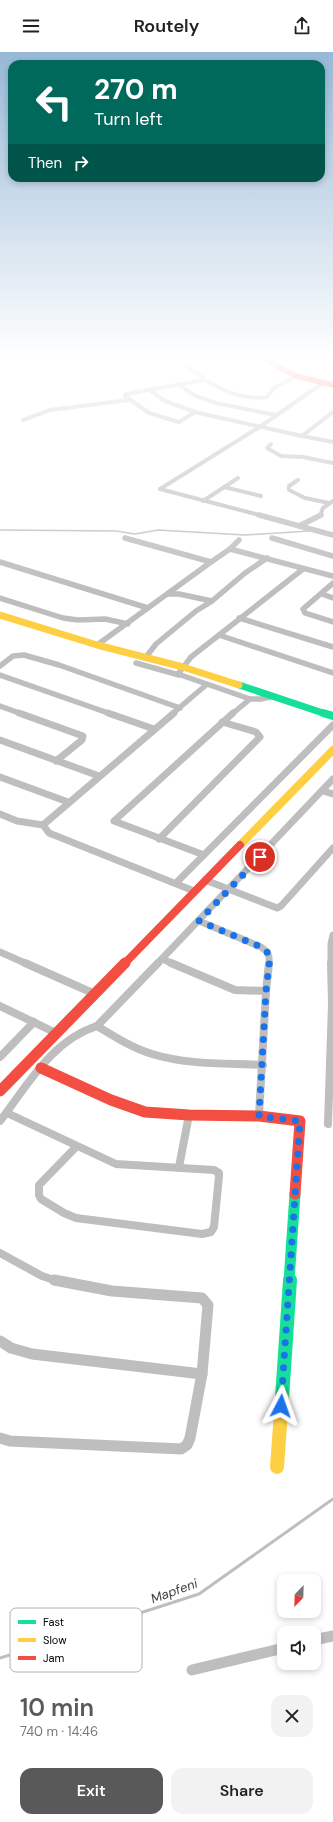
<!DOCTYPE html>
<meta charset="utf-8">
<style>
body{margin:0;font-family:"DM Sans",sans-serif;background:#f2f2f2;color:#222;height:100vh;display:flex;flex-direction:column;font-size:15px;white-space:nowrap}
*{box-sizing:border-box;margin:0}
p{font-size:13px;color:#767676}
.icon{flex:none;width:22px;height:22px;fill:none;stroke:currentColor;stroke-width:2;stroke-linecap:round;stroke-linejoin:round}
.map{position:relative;height:1630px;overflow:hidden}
.drawer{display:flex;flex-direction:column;background:#fff;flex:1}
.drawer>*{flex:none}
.top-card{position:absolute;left:8px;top:8px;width:317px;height:122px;border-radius:12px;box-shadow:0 2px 6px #0003;background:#00695c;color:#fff;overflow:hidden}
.needle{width:26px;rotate:203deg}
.buttons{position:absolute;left:277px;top:1522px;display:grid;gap:8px}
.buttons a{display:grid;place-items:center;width:44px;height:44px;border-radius:8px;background:#fff;box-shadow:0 2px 6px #0003;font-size:20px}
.pin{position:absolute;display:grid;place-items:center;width:34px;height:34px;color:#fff;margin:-17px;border:2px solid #fff;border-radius:50%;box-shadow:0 1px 4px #0007}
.me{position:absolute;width:44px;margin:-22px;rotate:4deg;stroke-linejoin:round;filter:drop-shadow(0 0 3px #0008)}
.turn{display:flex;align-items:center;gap:14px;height:84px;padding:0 20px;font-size:18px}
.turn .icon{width:52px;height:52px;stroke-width:2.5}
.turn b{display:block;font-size:28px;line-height:34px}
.then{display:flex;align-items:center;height:38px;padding:0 20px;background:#0003;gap:8px;font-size:15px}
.round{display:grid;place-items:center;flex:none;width:42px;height:42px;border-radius:12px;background:#f2f2f2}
.head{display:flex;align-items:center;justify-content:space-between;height:68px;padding:0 20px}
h1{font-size:24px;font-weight:600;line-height:30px;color:#595959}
.cta{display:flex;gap:8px;margin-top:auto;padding:8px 20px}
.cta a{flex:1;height:46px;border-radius:12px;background:#595959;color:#fff;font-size:16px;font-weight:600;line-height:46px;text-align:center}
.cta a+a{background:#f2f2f2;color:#222}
header{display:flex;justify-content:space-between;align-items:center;height:52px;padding:0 20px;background:#fff;font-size:18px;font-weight:600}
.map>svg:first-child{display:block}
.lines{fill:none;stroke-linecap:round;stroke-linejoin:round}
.stream-far1{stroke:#bebebe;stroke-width:1.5}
.stream{stroke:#bebebe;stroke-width:3}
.street-far4{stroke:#bebebe;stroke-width:4}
.street-far3{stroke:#bebebe;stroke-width:5.5}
.street-far2{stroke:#bebebe;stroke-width:7}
.street-far1{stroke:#bebebe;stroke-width:8}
.street{stroke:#bebebe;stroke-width:11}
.fast-far3{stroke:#16e098;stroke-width:7}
.fast-far2{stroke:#16e098;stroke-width:8}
.fast-far1{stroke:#16e098;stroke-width:11}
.fast{stroke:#16e098;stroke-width:14}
.slow-far2{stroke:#ffcf43;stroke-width:7}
.slow-far1{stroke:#ffcf43;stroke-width:8}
.slow{stroke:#ffcf43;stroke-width:14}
.jam-far2{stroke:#f24e42;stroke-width:5.5}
.jam-far1{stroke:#f24e42;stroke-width:8}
.jam{stroke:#f24e42;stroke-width:11}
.route{stroke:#1a73e8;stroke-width:7;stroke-dasharray:0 12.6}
.labels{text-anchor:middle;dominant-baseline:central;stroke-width:3;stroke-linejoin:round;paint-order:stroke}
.near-water-label{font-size:13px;font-style:italic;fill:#434343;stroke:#fff}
.key{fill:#fff;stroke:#b2b2b2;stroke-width:1}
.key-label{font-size:11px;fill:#000}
</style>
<header><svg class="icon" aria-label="menu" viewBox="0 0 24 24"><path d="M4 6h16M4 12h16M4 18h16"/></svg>Routely<svg class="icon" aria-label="share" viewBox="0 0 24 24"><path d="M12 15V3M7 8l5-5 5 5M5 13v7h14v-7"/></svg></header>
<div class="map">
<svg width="333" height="1630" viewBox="0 0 333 1630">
<rect width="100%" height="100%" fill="#fff"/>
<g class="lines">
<path class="stream-far1" d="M0,478L116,479L135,482L158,478L245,483L309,479"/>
<path class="stream" d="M0,1606L199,1542L333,1447"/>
<g class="street-far4">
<path d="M189,315C210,333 238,349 267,345L273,337L296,324"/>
<path d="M177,332L196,344L216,351L276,363"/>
<path d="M148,337L165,349L195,360L302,384L333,360"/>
<path d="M195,360L179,370L149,361L125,344L126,342L204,328"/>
<path d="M23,368L50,358L129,348"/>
<path d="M302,384L333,390"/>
<path d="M271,392L267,396L281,404L303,405L333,411"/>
<path d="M298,428L289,434V438L305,446L329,451"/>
<path d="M224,435L261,444"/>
<path d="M160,437L261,374L323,331"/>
<path d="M160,437L263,464"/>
<path d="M203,449L238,426"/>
<path d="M320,464L323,456L333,449"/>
</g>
<g class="street-far3">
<path d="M259,463L333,483"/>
<path d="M299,474L321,463"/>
<path d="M272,486L333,504"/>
<path d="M230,497L239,488"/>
<path d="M0,510L148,556"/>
<path d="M211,510L230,497L333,524"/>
<path d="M333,531L303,557L305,561L333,570"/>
<path d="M168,542H179L212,549"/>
<path d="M322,542L333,546"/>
<path d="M0,546L63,566L78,568L105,567L128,572"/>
<path d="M239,566L333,595"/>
<path d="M219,583L333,621"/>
<path d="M97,593L211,510L125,486"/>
<path d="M146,605L156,592L196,559L212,549L245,521L267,506"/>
<path d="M136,611L179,623"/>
<path d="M0,614L13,604L24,603L59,613L180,656"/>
<path d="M0,623L111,662"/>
<path d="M274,644L261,647H250L178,622L191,605L303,517"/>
<path d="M0,654L22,662"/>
<path d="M172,662L206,633"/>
<path d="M232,662L250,647"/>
</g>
<g class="street-far2">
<path d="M19,661L83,684L82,688L56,709"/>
<path d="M108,661L154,677"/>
<path d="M0,688L99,724"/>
<path d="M0,725L68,750"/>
<path d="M323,739L333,742"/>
<path d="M0,762L17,769L43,773L174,661"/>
<path d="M43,773L49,781L194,839"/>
<path d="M159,787L260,685L256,680L222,670"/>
<path d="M204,803L114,769L233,661"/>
<path d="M205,828L277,856L281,854L333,796"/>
<path d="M176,831L333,673"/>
<path d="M199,869L261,895C268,900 270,903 269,912"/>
<path d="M0,900L27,912"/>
<path d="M162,907L174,912"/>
<path d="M157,912L333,727"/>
<path d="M331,912V892L333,883"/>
</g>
<g class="street-far1">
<path d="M25,911L95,942"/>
<path d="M171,911L235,938L266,939"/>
<path d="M0,954L56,981"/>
<path d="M97,974C115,985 132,996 152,1002C188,1013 226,1011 263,1013"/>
<path d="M0,1005L34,970"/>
<path d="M7,1061L116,1112L214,1118L219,1121V1124L214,1175L211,1180L202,1182L76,1166L64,1161L41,1147L39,1143V1133L77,1094"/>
<path d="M259,1064L266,939L269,911"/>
<path d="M0,1069C27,1034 52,988 97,974L158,911"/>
<path d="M328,1072L332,952L331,911"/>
<path d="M179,1115L189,1063"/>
<path d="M0,1201L42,1224L57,1229"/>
</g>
<g class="street">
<path d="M0,1289L11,1296L32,1302L202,1322L208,1253L202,1246L112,1239L54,1228"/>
<path d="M0,1386L10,1389L181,1397L187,1393L190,1386L202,1322"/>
<path d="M314,1588L333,1584"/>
<path d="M192,1618L284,1596"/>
</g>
<path class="fast-far3" d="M239,633L326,662"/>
<path class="fast-far2" d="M323,661L333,664"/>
<path class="fast-far1" d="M289,1229L295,1142"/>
<path class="fast" d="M282,1346L290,1228"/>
<path class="slow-far2" d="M0,563L97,593L183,615L239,633"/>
<path class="slow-far1" d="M240,793L333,698"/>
<path class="slow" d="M277,1415L282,1346"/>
<path class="jam-far2" d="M266,308L296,324L333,333"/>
<path class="jam-far1" d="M124,912L240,793"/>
<g class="jam">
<path d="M41,1016L111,1048L145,1060L189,1063L259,1064L300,1069L295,1142"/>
<path d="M0,1039L125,911"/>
</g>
</g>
<linearGradient id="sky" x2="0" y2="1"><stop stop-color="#97b8d7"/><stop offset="0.57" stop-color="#fff"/><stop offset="1" stop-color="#fff" stop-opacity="0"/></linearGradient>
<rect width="333" height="536" fill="url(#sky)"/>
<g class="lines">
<path class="route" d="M260,805L199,869L261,895L267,900L270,905L266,939L259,1064L300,1069L281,1354"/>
</g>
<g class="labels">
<g class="near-water-label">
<text transform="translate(174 1539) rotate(-20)">Mapfeni</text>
</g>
</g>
<rect x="10" y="1556" width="132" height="64" rx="6" class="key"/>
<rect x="18" y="1568" width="18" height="4" fill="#16e098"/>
<rect x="18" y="1586" width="18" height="4" fill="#ffcf43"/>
<rect x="18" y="1604" width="18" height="4" fill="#f24e42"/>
<g class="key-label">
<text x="43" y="1574">Fast</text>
<text x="43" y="1592">Slow</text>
<text x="43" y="1610">Jam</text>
</g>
</svg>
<div class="buttons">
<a><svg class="needle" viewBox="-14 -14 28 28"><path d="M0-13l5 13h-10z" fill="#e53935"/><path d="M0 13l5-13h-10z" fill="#767676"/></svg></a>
<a><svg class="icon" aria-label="sound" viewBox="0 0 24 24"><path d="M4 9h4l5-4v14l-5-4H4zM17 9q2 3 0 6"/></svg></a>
</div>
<div class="pin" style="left:260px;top:805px;background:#d93025"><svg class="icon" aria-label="arrive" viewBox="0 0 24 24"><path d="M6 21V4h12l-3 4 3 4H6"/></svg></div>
<svg class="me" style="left:281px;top:1354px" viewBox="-20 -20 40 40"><path d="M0-17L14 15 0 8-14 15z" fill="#1a73e8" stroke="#fff" stroke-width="4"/></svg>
<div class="top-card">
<div class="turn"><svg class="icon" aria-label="left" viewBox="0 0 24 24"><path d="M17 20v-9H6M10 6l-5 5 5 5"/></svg><div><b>270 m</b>Turn left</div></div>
<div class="then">Then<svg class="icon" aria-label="right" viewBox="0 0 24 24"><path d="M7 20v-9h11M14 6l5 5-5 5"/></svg></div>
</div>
</div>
<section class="drawer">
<div class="head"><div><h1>10 min</h1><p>740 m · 14:46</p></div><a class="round"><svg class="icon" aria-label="close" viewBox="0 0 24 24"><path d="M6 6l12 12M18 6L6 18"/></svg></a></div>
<div class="cta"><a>Exit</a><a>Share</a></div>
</section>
